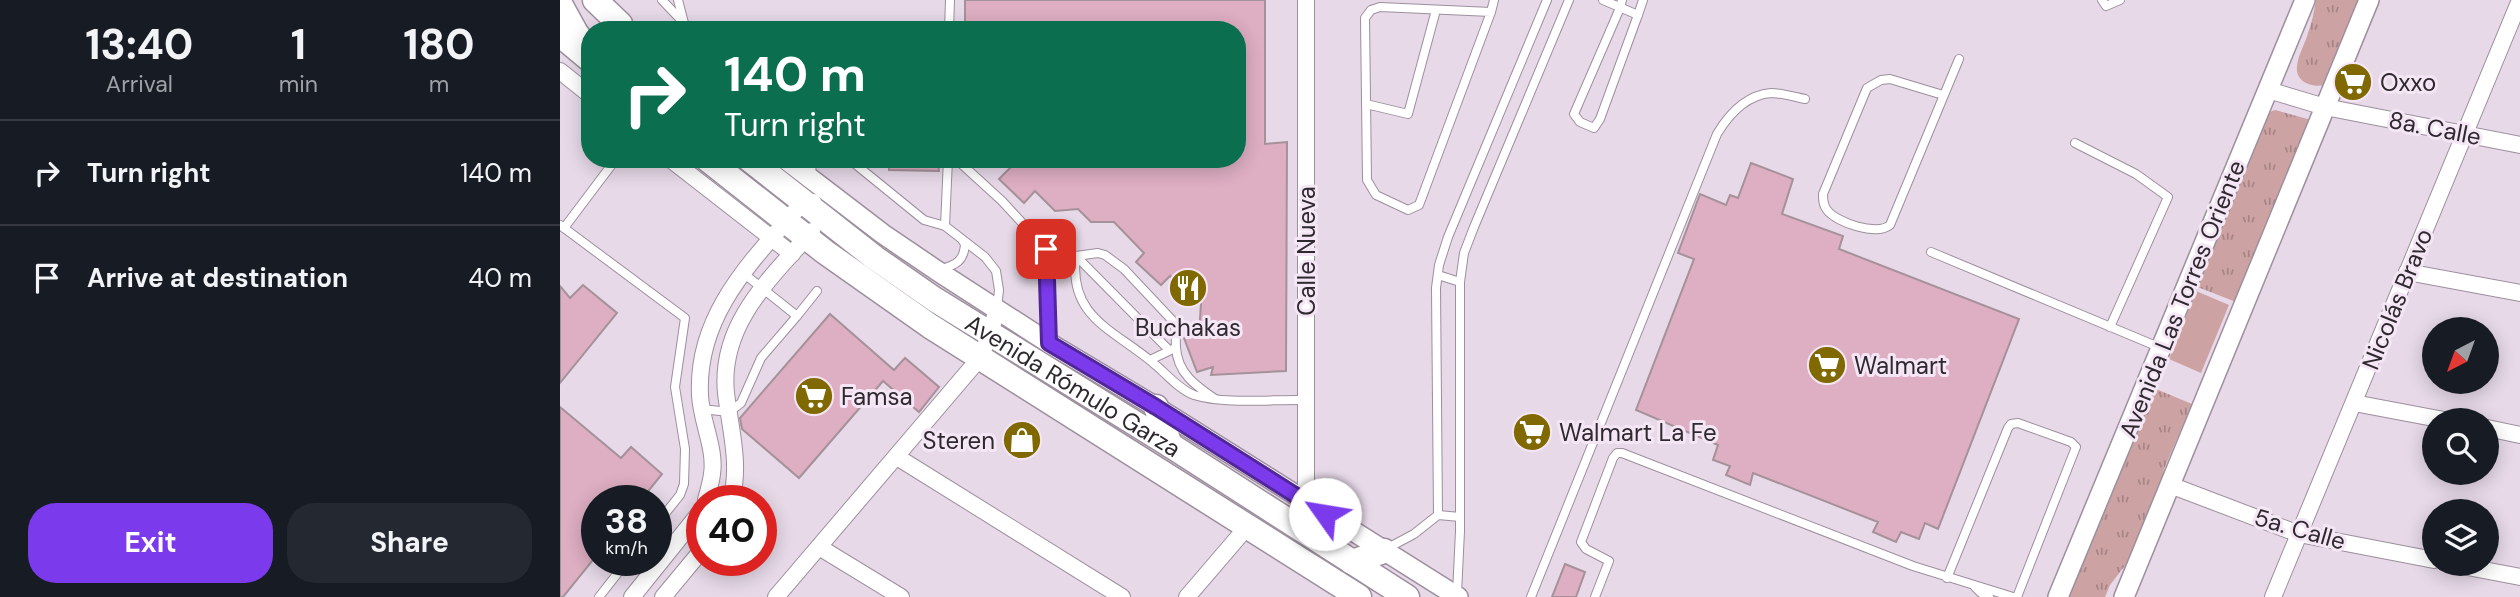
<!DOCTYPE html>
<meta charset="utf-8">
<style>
body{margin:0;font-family:"DM Sans",sans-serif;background:#242831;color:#f1f3f6;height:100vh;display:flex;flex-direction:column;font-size:26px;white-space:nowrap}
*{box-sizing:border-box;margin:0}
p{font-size:23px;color:#9ea1a6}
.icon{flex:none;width:38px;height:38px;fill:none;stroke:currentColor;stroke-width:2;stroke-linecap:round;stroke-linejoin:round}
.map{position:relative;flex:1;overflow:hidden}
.sheet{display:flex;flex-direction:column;background:#171b24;width:560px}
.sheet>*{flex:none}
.top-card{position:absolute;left:21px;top:21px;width:665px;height:147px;border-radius:28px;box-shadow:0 4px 18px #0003;background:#0b6e4f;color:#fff;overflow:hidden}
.needle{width:46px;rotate:221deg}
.fabs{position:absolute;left:1862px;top:317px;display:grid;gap:14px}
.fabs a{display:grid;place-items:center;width:77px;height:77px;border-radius:50%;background:#171b24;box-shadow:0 4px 18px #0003;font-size:35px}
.speed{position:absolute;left:21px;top:485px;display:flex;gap:14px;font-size:35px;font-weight:700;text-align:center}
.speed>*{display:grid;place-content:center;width:91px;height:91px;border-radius:50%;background:#171b24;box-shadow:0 4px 18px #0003;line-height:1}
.speed small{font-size:18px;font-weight:400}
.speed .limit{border:10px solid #d22;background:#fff;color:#111}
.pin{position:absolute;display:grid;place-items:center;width:60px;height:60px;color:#fff;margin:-30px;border-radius:14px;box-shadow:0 4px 10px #0006}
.me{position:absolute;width:77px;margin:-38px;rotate:302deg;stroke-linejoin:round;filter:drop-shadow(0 0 5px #0008)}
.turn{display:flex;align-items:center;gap:24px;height:147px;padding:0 28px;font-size:32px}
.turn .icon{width:91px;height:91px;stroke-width:2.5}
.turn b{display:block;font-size:49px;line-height:60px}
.eta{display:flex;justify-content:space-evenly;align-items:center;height:119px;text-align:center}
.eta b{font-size:42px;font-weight:700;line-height:49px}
.cta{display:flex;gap:14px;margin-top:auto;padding:14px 28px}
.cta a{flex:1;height:80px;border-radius:28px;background:#7c3aed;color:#fff;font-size:28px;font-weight:700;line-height:80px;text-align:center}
.cta a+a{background:#242831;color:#f1f3f6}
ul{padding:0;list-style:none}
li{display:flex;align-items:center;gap:21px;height:105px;padding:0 28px;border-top:2px solid #363941}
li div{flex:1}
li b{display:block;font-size:26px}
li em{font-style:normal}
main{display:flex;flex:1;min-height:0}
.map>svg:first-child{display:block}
.grass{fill:url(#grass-tufts)}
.pitch{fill:#cda2a3}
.building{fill:#deaec3;stroke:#a59199;stroke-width:2}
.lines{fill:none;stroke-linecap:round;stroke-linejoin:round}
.service-casing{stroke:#9d8f9d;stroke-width:10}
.minor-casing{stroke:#9d8f9d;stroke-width:18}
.tertiary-casing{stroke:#9d8f9d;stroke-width:22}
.primary-casing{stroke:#9d8f9d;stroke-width:27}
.service{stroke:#fff;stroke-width:8}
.minor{stroke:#fff;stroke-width:16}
.tertiary{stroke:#fff;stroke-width:19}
.primary{stroke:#fff;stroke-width:24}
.route-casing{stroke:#51269a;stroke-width:18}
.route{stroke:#7c3aed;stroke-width:12}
.labels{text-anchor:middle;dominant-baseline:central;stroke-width:6;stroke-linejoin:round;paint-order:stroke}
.poi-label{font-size:24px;fill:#2e292e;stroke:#f5e6f5;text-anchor:start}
.street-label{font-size:24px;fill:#2e292e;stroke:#f5e6f5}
</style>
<main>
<section class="sheet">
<div class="eta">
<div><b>13:40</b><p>Arrival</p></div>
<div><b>1</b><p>min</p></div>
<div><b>180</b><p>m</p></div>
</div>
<ul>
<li><svg class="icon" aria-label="right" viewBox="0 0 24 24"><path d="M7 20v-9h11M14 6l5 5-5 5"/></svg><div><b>Turn right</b></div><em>140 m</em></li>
<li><svg class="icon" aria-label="arrive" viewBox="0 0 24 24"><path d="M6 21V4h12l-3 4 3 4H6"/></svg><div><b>Arrive at destination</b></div><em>40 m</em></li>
</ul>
<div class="cta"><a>Exit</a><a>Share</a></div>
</section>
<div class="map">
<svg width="1960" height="597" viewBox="0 0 1960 597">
<defs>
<pattern id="grass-tufts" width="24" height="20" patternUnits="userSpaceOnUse" patternTransform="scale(1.75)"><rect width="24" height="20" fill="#cda2a3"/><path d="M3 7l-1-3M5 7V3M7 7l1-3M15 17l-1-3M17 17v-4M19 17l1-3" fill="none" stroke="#a78485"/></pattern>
</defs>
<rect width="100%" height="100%" fill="#e7d9e8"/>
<g class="grass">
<path d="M1756,0H1800L1765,85C1752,88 1735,82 1737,66C1738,55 1745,44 1748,33C1752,23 1754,11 1756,0Z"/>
<path d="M1715,110L1751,120L1676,302L1635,286L1707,113Z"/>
<path d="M1596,389L1632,404L1604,469L1603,478L1571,558L1550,585L1545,597H1507Z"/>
</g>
<path class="pitch" d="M1636,291L1669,305L1641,373L1609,359Z"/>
<g class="building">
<path d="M405,0H705V144L727,142L726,371L651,375L653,367L637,372L624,338L639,332L641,304L610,276L601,285L576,262L584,253L554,222H531L518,209L495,211L475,191L464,203L439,179L451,167L443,159H677V30H405Z"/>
<path d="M330,159H378L379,171L329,170Z"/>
<path d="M1191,163L1233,179L1222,214L1283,236L1279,249L1459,319L1378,529L1365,523L1359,539L1341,532L1336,542L1313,532L1318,522L1193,473L1190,485L1166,475L1170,466L1153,460L1158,445L1076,410L1134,259L1118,253L1140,194L1166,205L1170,195L1178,198Z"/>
<path d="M23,285L57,313L0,383V286L10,298Z"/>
<path d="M270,314L334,370L345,358L379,387L359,412L323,381L239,478L182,429L180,418Z"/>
<path d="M0,407L61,458L71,447L102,474L81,500H37V555L3,597H0Z"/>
<path d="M1005,564L1025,572L1016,597H992Z"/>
</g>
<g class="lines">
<g class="service-casing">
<g id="service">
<path d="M102,0L122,21"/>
<path d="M118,0L124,23L131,30"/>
<path d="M1043,0L1078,15L1040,119L1034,128L1020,122L1014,114L1060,8L1062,0"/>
<path d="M1542,0L1546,6L1560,0"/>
<path d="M931,12L820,7L811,10L805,18L807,180L816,195L848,210L859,205L931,12L934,0"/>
<path d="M1078,15L1083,0"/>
<path d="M389,30L390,0"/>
<path d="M1383,95L1330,79L1321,80L1307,88L1263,194C1263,200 1263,205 1267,210C1277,223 1317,236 1330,225L1399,59"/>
<path d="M806,104L848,114L876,10"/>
<path d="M1515,143L1576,174L1608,197L1550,327"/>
<path d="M289,159L364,220L385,226L425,257L436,271L439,290L437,308"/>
<path d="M396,159L442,201L486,249L516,256L538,253L545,255L564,269L612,320C618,330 615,336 616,347C617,373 636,386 655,399"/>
<path d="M251,175L252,159"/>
<path d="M0,225L125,318L115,387L125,449L124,484L120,495L96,525"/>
<path d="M385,226L388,159"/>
<path d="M4,228L56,159"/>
<path d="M486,249L489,340"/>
<path d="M1371,252L1601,348"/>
<path d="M516,256C508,317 554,330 592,362C605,372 618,389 634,395C666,405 713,399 747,400"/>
<path d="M516,256L609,350"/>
<path d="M381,269C396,265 404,261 405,244L403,241"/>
<path d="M878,275L900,282"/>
<path d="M237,316L257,291"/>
<path d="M590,360L613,349"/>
<path d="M142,409L169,412L181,403L201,358L237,316L183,273"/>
<path d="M878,515L900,517"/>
<path d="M826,549L854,534L878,515L876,288L879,265L888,237L987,0"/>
<path d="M1387,578L1448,428L1451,424L1458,423L1511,442L1516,447L1457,597"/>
<path d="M1415,587L1421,593L1429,597"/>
<path d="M897,593L900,531V282L904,253L914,227L1009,0"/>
<path d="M39,597L68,560"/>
<path d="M971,597L1157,134C1169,114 1186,95 1211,93C1221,93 1235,97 1245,99"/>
<path d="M1035,597L1049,561L1026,549L1021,542L1053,458L1057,453H1062L1353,566L1453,597"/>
</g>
</g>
<g class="minor-casing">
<g id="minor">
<path d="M0,71L30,95"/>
<path d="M1708,90L1765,107L1960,145"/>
<path d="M110,159L232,254"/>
<path d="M1847,272L1960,293"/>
<path d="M1794,403L1884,420"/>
<path d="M1927,428L1960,435"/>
<path d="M337,457L562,597"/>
<path d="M1610,485L1739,534L1874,560"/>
<path d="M146,500C148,492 151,483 152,474C156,449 141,421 140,395C136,313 194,259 243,202H253"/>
<path d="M171,500C181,465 170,428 166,393C159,324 211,278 252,231"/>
<path d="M746,502V0"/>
<path d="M259,547L341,597"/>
<path d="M1892,564L1960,577"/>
<path d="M72,597L142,510"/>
<path d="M103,597L142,550"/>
<path d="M216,597L419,359L430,335L437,308"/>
<path d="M627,597L687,527"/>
<path d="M1713,597L1960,0"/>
</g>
</g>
<g class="tertiary-casing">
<g id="tertiary">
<path d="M0,38L30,63"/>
<path d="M225,159L323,234L376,270L489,343L596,407L898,597"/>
<path d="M1498,597L1745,0"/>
<path d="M1564,597L1809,0"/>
</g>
</g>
<g class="primary-casing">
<g id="primary">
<path d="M35,0L60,24"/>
<path d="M0,4L16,33L30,51"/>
<path d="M147,159L265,252L370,326L799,597"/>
<path id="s1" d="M189,159L315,258L374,299L610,445L847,597"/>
<path d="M596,407L610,445"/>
<path d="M792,562L824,551"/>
</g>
</g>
<use href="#service" class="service"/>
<use href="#minor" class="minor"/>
<use href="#tertiary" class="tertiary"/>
<use href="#primary" class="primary"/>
</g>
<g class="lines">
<g class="route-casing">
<path id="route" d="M486,249L489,343L596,407L765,514"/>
</g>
<use href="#route" class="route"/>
</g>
<defs>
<g id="supermarket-disc" transform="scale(2.0125)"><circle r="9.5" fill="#7f6900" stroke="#f5e6f5"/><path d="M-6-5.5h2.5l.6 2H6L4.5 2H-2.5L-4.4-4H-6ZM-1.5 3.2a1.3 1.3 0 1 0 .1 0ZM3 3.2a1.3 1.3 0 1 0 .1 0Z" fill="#fff"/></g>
<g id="restaurant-disc" transform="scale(2.0125)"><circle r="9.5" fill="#7f6900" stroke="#f5e6f5"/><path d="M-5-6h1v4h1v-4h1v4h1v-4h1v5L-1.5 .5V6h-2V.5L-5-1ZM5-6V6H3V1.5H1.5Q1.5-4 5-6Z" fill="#fff"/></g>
<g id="shop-disc" transform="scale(2.0125)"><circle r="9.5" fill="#7f6900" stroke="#f5e6f5"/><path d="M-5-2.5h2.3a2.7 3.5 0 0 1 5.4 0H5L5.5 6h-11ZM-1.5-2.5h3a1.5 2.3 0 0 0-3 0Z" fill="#fff"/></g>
</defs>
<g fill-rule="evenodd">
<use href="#supermarket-disc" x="1793" y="82"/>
<use href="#restaurant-disc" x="628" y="288"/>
<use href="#supermarket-disc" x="1267" y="365"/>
<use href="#supermarket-disc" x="254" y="396"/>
<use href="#supermarket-disc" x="972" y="432"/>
<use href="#shop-disc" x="462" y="440"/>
</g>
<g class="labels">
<g class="poi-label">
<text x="1820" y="82">Oxxo</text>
<text x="628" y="327" text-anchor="middle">Buchakas</text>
<text x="1294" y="365">Walmart</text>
<text x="281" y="396">Famsa</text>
<text x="999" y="432">Walmart La Fe</text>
<text x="435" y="440" text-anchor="end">Steren</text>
</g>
<g class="street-label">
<text transform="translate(1875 128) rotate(11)">8a. Calle</text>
<text transform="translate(746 251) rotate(-90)">Calle Nueva</text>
<text transform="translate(1622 299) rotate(-68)">Avenida Las Torres Oriente</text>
<text transform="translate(1837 299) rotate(-68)">Nicolás Bravo</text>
<text stroke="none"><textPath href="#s1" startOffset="396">Avenida Rómulo Garza</textPath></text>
<text transform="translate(1740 529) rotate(16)">5a. Calle</text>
</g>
</g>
</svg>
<div class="fabs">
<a><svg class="needle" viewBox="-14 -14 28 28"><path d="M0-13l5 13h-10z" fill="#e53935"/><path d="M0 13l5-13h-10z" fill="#9ea1a6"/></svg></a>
<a><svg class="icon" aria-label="search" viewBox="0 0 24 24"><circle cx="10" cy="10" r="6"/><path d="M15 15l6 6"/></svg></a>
<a><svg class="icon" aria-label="layers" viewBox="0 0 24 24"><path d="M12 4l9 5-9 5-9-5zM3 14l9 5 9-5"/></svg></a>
</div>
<div class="speed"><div>38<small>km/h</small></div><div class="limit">40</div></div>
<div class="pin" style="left:486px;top:249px;background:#d93025"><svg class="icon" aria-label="arrive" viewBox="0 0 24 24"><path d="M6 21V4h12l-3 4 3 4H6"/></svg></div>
<svg class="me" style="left:765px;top:514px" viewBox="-20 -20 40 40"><circle r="19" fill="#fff"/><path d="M0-13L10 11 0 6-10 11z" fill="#7c3aed"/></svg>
<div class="top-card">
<div class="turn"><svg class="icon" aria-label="right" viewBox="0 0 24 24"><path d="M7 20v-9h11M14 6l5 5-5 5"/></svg><div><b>140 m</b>Turn right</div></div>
</div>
</div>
</main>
